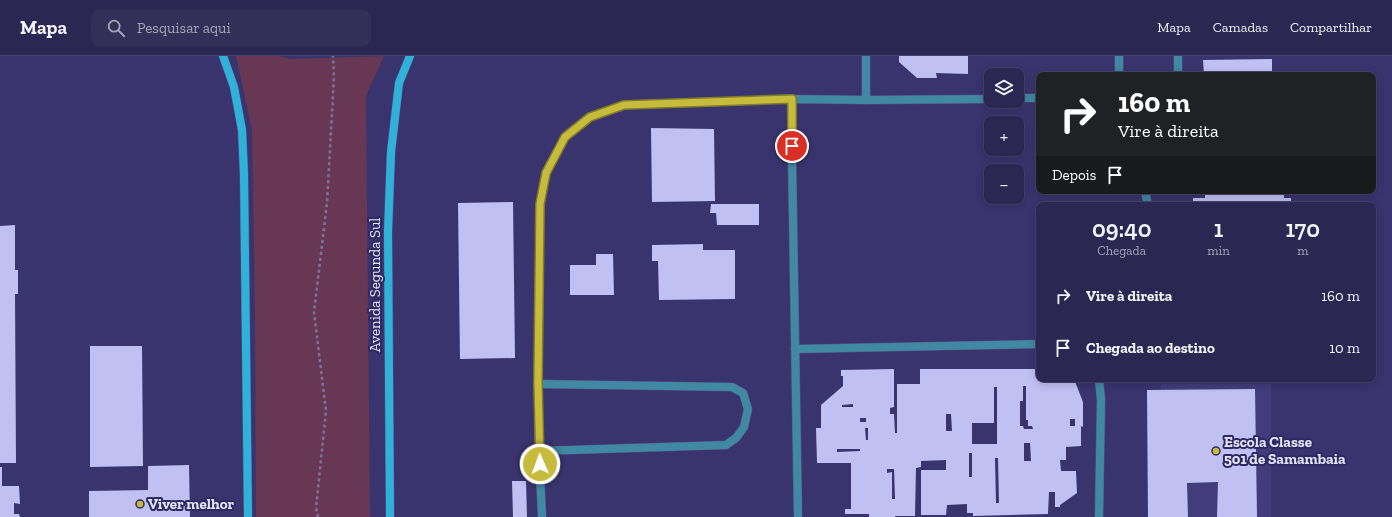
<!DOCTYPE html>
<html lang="pt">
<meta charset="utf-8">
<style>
body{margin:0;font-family:"Zilla Slab",serif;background:#332f59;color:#f1f3f6;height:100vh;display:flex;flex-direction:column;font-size:15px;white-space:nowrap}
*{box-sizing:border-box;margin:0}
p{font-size:13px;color:#a6a5b8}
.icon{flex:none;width:22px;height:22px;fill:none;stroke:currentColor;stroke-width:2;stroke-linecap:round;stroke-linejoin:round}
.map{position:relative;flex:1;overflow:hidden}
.panel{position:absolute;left:1036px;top:146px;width:340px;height:180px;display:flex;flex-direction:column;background:#2b2752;border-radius:8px;box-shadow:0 2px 10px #0003,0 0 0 1px #474469}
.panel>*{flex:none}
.banner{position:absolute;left:1036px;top:16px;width:340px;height:122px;border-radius:8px;box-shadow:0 2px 10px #0003,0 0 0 1px #474469;background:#202124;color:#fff;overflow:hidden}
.tools{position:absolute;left:984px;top:12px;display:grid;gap:8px}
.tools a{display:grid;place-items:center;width:40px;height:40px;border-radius:8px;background:#2b2752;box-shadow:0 2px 10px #0003,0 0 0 1px #474469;font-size:20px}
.pin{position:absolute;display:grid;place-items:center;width:34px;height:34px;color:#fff;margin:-17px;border:2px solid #fff;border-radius:50%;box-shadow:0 1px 4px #0007}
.me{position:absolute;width:44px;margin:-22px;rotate:358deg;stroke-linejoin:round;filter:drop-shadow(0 0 3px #0008)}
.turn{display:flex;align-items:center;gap:14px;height:84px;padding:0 16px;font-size:18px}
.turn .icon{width:52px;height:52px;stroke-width:2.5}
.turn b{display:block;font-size:28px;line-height:34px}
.then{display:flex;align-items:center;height:38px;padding:0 16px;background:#0003;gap:8px;font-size:15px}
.eta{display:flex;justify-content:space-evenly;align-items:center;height:68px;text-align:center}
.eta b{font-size:24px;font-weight:600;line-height:28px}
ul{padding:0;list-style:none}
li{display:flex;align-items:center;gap:12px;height:52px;padding:0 16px}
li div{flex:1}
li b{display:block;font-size:15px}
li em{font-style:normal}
header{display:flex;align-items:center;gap:24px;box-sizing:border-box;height:56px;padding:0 20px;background:#2b2752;border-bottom:1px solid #474469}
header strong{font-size:19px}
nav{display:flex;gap:22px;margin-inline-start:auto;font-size:14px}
.search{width:280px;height:36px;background:#332f59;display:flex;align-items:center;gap:10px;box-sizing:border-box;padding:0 14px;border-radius:8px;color:#a6a5b8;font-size:15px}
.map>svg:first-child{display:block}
.built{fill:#423c7d}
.green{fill:#673754}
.building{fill:#c0c0f3;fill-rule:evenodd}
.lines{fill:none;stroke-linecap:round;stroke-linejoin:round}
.service-casing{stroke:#545085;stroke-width:9}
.minor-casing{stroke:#545085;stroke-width:9}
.secondary-casing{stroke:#545085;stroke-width:9}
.path{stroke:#7875a2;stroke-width:2.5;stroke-dasharray:3 3;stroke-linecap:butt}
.service{stroke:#4188a2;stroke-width:8}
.minor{stroke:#4188a2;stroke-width:8}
.secondary{stroke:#30b1da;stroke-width:8}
.route-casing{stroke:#817a27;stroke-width:10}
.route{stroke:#c6bb3c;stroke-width:7}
.poi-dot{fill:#c6bb3c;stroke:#2f2962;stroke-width:1.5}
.labels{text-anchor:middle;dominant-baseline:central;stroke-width:4;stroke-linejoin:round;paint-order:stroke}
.street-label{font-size:15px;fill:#e4e5fb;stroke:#2f2962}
.poi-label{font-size:15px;font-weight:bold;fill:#e4e5fb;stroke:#2f2962;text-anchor:start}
</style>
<header>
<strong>Mapa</strong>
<div class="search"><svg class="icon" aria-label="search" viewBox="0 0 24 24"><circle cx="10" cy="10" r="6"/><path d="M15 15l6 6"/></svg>Pesquisar aqui</div>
<nav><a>Mapa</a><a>Camadas</a><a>Compartilhar</a></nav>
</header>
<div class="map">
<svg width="1392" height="461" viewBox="0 0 1392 461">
<rect width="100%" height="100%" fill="#39346e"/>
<rect class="built" x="1161" y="328" width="110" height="133"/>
<path class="green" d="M236,0H279L290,3L384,0L366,40L370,461H256L255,262L252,74Z"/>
<g class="building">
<path d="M899,0H968V18L936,17L937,22H917L899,6Z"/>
<path d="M1272,3V19H1204L1203,4Z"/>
<path d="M651,72L714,73L715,145L652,146Z"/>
<path d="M1205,135H1284V142H1291V149H1193V142H1205Z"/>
<path d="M513,146L515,302L460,303L458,147Z"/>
<path d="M711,148H759V169H717L716,157H710Z"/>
<path d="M15,169V214H18V238H15L16,407H0V170Z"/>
<path d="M703,188V194H735V243L659,244L658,205H652V189Z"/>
<path d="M596,198H613L614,239H570V209H596Z"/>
<path d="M90,290H142L143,410L90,411Z"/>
<path d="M894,313V351L890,352V358H894L895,377H897V328H920V313H1039V323H1074L1083,346V371L1081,370V390L1066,391V404H1060L1061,415H1076L1077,437L1060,449V451H1055V436H1049L1048,458L973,460V457H967V448L947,449L946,459H921V414H946V404L921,405V411L916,412L915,460H895V458V461H869V458H845V453H851V407H817L816,372H821V349L843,330V320H841V314ZM1023,330H1026V364H1028V370H1032L1033,373H1024L1023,370H1020V345H1023ZM994,331H997V388H972V367H994ZM853,348V351H842V349ZM946,358H951L952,375H946ZM860,362H866V366H860ZM1070,363H1075V370H1070ZM865,372H868V384H866ZM1024,387H1030L1031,405H1024ZM837,393H860V395L837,396ZM969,397H972V421H969ZM995,402H998L999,447H996ZM887,413H894L895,443H892V416L887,417Z"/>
<path d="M1255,333L1257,461H1217L1218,426L1187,427L1188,461H1148L1147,334Z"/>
<path d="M189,409L190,461H89V435L148,434V410Z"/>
<path d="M0,411H2V430H19L20,448L14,447V458H19L20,461H0Z"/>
<path d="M512,425H526L527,461H513Z"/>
</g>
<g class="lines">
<g class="service-casing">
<g id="service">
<path d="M1119,19V0"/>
<path d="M1178,19V0"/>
<path d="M1017,42H1039"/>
<path d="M866,44L991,43"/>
<path d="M1145,135L1148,149"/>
<path d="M538,328L732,331L743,337L748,353L744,371L736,382L726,389L539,395"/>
</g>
</g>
<g class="minor-casing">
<g id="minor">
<path d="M791,43L798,461"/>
<path d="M795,293L1039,288"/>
<path d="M1099,323L1101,344L1099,461"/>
<path d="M542,461L539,395L538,328L540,149L546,117L565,81L590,61L624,49L791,43L866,44V0"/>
</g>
</g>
<g class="secondary-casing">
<g id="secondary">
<path d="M223,0L234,31L242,74L244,118L248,461"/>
<path d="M390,461L388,176L391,96L399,27L410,0"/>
</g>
</g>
<path class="path" d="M318,461L316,452L326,355L314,256L327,147L334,20L333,0"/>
<use href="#service" class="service"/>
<use href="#minor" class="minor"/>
<use href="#secondary" class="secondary"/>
</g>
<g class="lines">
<g class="route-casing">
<path id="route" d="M540,408L538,328L540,148L546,117L565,81L590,61L624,49L792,43V90"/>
</g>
<use href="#route" class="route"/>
</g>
<g class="poi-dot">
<circle cx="1216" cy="395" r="4"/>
<circle cx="140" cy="448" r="4"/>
</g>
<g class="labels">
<g class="street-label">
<text transform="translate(375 229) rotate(-90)">Avenida Segunda Sul</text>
</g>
<g class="poi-label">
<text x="1224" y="386">Escola Classe<tspan x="1224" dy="17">501 de Samambaia</tspan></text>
<text x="148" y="448">Viver melhor</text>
</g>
</g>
</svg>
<div class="tools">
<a><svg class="icon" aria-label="layers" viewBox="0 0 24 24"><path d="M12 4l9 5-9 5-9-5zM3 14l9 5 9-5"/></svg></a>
<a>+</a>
<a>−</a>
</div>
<div class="pin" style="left:792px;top:90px;background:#d93025"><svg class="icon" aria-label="arrive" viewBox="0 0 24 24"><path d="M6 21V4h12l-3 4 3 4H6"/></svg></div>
<svg class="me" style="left:540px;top:408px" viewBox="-20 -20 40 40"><circle r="17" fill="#c6bb3c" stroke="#fff" stroke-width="3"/><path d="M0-11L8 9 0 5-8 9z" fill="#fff"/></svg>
<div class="banner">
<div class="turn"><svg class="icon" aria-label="right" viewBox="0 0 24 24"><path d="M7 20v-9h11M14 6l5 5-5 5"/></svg><div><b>160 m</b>Vire à direita</div></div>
<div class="then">Depois<svg class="icon" aria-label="arrive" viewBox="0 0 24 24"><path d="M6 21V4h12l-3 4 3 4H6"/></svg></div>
</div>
<section class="panel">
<div class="eta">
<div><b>09:40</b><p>Chegada</p></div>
<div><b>1</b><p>min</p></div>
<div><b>170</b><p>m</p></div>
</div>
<ul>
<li><svg class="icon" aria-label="right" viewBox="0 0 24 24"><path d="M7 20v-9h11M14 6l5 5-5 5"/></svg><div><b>Vire à direita</b></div><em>160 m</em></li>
<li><svg class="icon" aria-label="arrive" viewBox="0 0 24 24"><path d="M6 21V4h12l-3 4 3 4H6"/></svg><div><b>Chegada ao destino</b></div><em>10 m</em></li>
</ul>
</section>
</div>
